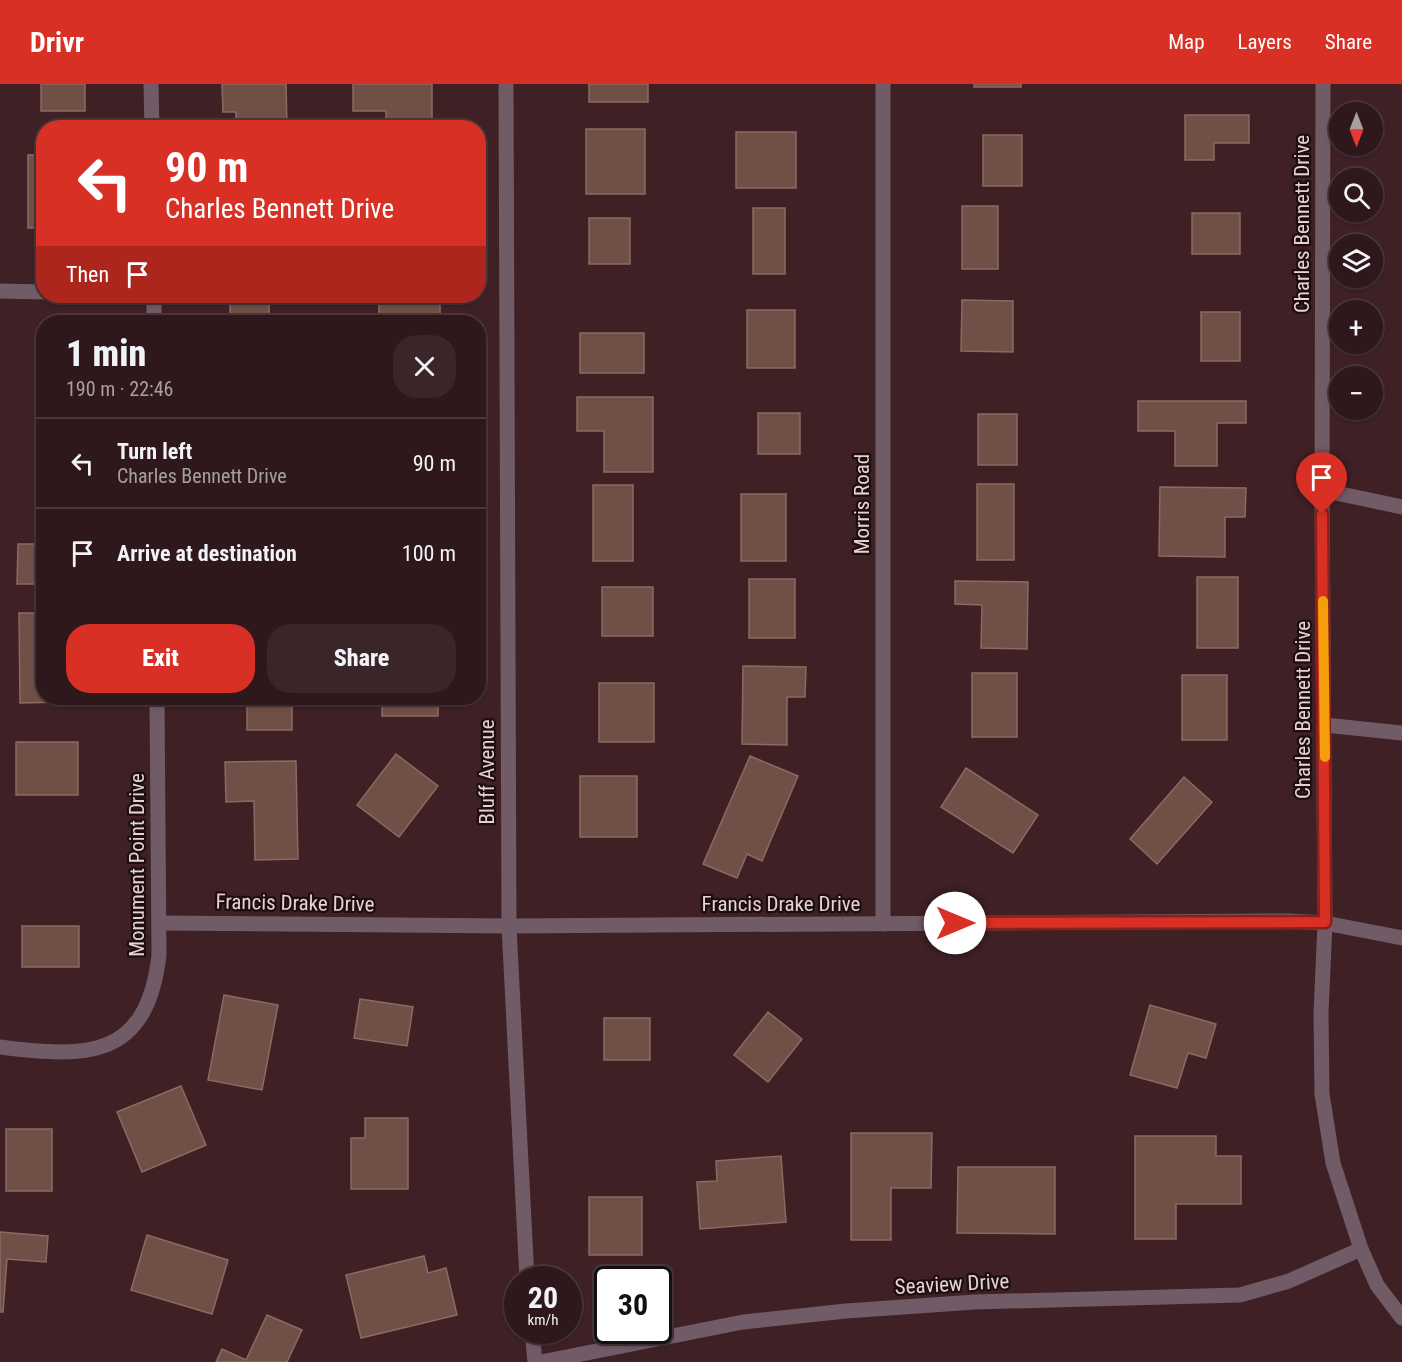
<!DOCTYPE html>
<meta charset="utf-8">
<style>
body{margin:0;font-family:"Roboto Condensed",sans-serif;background:#3a2529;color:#f1f3f6;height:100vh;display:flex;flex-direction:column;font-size:22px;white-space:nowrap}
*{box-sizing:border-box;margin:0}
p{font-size:20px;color:#a7a0a3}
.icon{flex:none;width:33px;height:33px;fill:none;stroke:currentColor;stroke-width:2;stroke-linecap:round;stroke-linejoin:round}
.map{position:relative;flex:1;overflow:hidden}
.details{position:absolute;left:36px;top:231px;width:450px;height:390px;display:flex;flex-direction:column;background:#2e181c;border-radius:24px;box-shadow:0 2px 4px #0004,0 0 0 2px #49373b}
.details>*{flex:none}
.banner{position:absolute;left:36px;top:36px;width:450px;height:183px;border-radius:24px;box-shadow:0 2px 4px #0004,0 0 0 2px #49373b;background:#d93025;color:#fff;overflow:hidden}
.needle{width:39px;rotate:180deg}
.buttons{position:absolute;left:1329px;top:18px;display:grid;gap:12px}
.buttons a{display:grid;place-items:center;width:54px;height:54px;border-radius:50%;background:#2e181c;box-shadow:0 2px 4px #0004,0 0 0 2px #49373b;font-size:30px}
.speed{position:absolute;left:504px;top:1182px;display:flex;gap:12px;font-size:30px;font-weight:700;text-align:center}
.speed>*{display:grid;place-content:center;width:78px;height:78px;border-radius:50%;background:#2e181c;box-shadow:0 2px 4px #0004,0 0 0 2px #49373b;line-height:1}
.speed small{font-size:15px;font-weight:400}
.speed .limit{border:3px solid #111;border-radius:9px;background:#fff;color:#111}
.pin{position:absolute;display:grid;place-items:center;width:51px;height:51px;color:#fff;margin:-62px -26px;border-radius:50% 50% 50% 0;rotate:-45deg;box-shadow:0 0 6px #0007}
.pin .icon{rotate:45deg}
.me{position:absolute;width:66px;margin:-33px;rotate:90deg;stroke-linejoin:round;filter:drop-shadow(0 0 4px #0008)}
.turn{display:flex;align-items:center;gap:21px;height:126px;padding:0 30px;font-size:27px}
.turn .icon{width:78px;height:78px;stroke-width:2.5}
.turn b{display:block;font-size:42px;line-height:51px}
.then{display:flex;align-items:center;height:57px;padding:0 30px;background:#0003;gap:12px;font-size:22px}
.round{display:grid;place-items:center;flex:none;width:63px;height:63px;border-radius:24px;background:#3a2529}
.headline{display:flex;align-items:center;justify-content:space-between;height:102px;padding:0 30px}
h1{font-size:36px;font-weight:800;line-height:45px}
.button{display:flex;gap:12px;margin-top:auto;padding:12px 30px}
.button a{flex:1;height:69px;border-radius:24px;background:#d93025;color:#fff;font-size:24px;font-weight:800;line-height:69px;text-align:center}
.button a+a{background:#3a2529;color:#f1f3f6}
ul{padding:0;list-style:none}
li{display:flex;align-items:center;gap:18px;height:90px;padding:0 30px;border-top:2px solid #49373b}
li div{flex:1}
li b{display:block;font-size:22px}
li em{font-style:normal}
header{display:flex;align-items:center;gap:36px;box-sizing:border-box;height:84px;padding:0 30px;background:#d93025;color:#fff}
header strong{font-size:28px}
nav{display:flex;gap:33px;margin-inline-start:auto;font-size:21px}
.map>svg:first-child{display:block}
.building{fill:#704f47;stroke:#8c6a61;stroke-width:1.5}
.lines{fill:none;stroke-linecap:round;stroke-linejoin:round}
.minor{stroke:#705b66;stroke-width:15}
.route-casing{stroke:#8d1f18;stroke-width:15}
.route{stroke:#d93025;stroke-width:10}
.slow{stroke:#f59e0b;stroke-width:10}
.labels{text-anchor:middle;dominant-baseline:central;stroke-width:4.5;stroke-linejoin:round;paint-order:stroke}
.street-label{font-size:21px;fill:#e6d1d3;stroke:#1c0e10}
</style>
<header>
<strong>Drivr</strong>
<nav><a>Map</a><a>Layers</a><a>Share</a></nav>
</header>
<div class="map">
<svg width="1402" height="1278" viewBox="0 0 1402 1278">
<rect width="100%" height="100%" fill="#3e2025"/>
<g class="building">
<rect x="41" y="0" width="44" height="27"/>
<path d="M222,0H286L287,44H236V28H223Z"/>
<path d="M353,0H432V44H386V27H353Z"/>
<rect x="589" y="0" width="59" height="18"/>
<rect x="974" y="0" width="47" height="3"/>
<path d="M1185,31H1249V59H1214V76H1185Z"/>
<rect x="586" y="45" width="59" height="65"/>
<rect x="736" y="48" width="60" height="56"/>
<rect x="983" y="51" width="39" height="51"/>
<rect x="28" y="71" width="16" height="73"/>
<rect x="962" y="122" width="36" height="63"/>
<rect x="753" y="124" width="32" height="66"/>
<rect x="1192" y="129" width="48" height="41"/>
<rect x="589" y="134" width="41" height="46"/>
<rect x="230" y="212" width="39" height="26"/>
<rect x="379" y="212" width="61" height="26"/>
<path d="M962,216L1013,217V268L961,267Z"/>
<rect x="747" y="226" width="48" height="58"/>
<rect x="1201" y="228" width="39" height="49"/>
<rect x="580" y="249" width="64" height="40"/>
<path d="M577,313H653V388H604V347H577Z"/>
<path d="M1138,317H1246V339H1217V382H1175V347H1138Z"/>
<rect x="758" y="329" width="42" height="41"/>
<rect x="978" y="330" width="39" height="51"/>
<rect x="977" y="400" width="37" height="76"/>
<rect x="593" y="401" width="40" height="76"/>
<path d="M1160,403L1246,404L1245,433H1225V473L1159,472Z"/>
<rect x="741" y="410" width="45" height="67"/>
<path d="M18,460H44V500H17Z"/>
<rect x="1197" y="493" width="41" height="71"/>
<rect x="749" y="495" width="46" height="59"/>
<path d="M955,497L1028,498L1027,565L981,564L982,521L955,520Z"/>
<rect x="602" y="503" width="51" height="49"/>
<path d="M19,529H44V614H70V618L20,619Z"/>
<path d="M743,582L806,583L805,613H787V661L742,660Z"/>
<rect x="972" y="589" width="45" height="64"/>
<rect x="1182" y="591" width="45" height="65"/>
<rect x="599" y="599" width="55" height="59"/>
<rect x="247" y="614" width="45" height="32"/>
<rect x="382" y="614" width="56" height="18"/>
<rect x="16" y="658" width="62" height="53"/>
<path d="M396,670L438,702L399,753L357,721Z"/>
<path d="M750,672L798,692L762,777L747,770L737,794L703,780Z"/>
<path d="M296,677L298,775L255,776L254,717L226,718L225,678Z"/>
<path d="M966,684L1038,731L1013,769L941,723Z"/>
<rect x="580" y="692" width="57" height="61"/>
<path d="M1184,693L1212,718L1157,780L1130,755Z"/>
<rect x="22" y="842" width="57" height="41"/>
<path d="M224,911L278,921L262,1006L208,996Z"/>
<path d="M360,915L413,923L407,962L354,954Z"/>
<path d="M1150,921L1216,940L1206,974L1188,969L1177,1004L1130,991Z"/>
<path d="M768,928L802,955L768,998L734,971Z"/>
<rect x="604" y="934" width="46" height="42"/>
<path d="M181,1002L206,1061L142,1088L117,1028Z"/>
<path d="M365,1034H408V1105H351V1054H365Z"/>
<rect x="6" y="1045" width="46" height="62"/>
<path d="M851,1049H932L931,1104H891V1156H851Z"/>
<path d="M1135,1052H1216V1072H1241V1120H1176V1155H1135Z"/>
<path d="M781,1072L786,1138L700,1145L697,1098L717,1097L716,1077Z"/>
<path d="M958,1083H1055V1150L957,1149Z"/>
<rect x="589" y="1113" width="53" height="58"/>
<path d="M0,1148L48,1152L46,1178L7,1175L3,1228H0Z"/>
<path d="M147,1151L228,1176L212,1230L131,1206Z"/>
<path d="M424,1172L428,1189L446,1184L457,1231L361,1254L346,1191Z"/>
<path d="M267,1231L302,1246L287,1278H216L222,1265L246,1276Z"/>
</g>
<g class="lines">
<g class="minor">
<path d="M151,0L152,44"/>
<path d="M506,0L509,842L527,1196"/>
<path d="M883,0V840"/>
<path d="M1323,0L1322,406L1325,839L1321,929L1322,1010L1333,1079L1361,1165L1377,1201L1402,1234"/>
<path d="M0,207L44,208"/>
<path d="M133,212L154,213"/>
<path d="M154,212V238"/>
<path d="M1322,406L1402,423"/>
<path d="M1325,641L1402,649"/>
<path d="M159,839L509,842L1289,837L1325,839L1402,854"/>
<path d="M0,963C86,974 147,976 159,871L157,614"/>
<path d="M532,1246L535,1278"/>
<path d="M541,1278L743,1238L846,1227L975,1218L1240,1211L1289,1197L1361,1165"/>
</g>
</g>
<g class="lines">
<g class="route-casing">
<path id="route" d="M955,839L1325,838L1322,430"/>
</g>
<use href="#route" class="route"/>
<path class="slow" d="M1323,517L1325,673"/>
</g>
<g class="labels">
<g class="street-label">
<text transform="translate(1302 140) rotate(-90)">Charles Bennett Drive</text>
<text transform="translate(862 420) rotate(-90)">Morris Road</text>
<text transform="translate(1303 626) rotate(-90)">Charles Bennett Drive</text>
<text transform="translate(487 688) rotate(-90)">Bluff Avenue</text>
<text transform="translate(137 781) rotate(-90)">Monument Point Drive</text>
<text transform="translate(295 819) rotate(1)">Francis Drake Drive</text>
<text x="781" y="820">Francis Drake Drive</text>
<text transform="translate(952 1200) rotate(-3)">Seaview Drive</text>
</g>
</g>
</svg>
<div class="buttons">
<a><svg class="needle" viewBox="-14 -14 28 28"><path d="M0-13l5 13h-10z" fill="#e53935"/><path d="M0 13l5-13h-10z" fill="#a7a0a3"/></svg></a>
<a><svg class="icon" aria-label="search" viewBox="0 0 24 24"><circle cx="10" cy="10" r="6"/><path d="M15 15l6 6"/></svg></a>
<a><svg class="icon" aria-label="layers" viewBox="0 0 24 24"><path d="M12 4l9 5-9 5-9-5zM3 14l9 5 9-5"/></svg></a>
<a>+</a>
<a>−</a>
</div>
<div class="speed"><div>20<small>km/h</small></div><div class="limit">30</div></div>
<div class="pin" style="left:1322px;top:430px;background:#d93025"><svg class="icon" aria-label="arrive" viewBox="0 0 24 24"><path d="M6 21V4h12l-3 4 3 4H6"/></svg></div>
<svg class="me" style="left:955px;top:839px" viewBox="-20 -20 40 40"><circle r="19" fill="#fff"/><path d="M0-13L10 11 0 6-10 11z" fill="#d93025"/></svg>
<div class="banner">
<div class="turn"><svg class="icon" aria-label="left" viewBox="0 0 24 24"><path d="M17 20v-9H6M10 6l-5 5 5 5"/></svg><div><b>90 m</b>Charles Bennett Drive</div></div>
<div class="then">Then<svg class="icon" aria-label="arrive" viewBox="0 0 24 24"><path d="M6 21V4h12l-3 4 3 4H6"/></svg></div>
</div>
<section class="details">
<div class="headline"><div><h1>1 min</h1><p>190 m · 22:46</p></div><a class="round"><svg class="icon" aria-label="close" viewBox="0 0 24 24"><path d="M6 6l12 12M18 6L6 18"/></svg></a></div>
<ul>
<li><svg class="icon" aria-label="left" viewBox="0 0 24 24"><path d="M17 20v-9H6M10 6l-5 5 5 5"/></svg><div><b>Turn left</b><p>Charles Bennett Drive</p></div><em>90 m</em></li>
<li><svg class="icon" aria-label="arrive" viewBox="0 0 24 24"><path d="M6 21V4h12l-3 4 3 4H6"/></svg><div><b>Arrive at destination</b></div><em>100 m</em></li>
</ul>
<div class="button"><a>Exit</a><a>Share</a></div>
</section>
</div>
